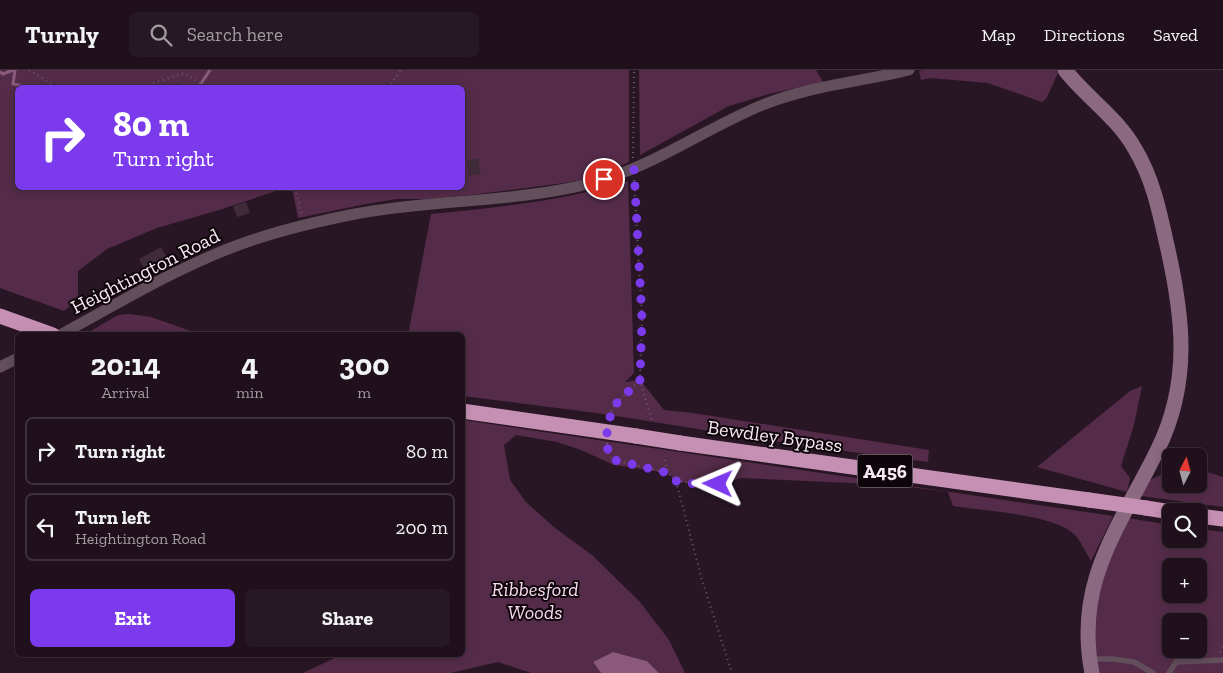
<!DOCTYPE html>
<meta charset="utf-8">
<style>
body{margin:0;font-family:"Zilla Slab",serif;background:#271924;color:#f1f3f6;height:100vh;display:flex;flex-direction:column;font-size:19px;white-space:nowrap}
*{box-sizing:border-box;margin:0}
p{font-size:16px;color:#a19da3}
.icon{flex:none;width:28px;height:28px;fill:none;stroke:currentColor;stroke-width:2;stroke-linecap:round;stroke-linejoin:round}
.map{position:relative;flex:1;overflow:hidden}
.sheet{position:absolute;left:15px;top:262px;width:450px;height:325px;display:flex;flex-direction:column;background:#1f101b;border-radius:8px;box-shadow:0 2px 8px #0003,0 0 0 1px #3c303a}
.sheet>*{flex:none}
.banner{position:absolute;left:15px;top:15px;width:450px;height:105px;border-radius:8px;box-shadow:0 2px 8px #0003,0 0 0 1px #3c303a;background:#7c3aed;color:#fff;overflow:hidden}
.needle{width:32px;rotate:6deg}
.fabs{position:absolute;left:1162px;top:378px;display:grid;gap:10px}
.fabs a{display:grid;place-items:center;width:45px;height:45px;border-radius:8px;background:#1f101b;box-shadow:0 2px 8px #0003,0 0 0 1px #3c303a;font-size:25px}
.pin{position:absolute;display:grid;place-items:center;width:42px;height:42px;color:#fff;margin:-21px;border:2px solid #fff;border-radius:50%;box-shadow:0 1px 5px #0007}
.me{position:absolute;width:55px;margin:-28px;rotate:271deg;stroke-linejoin:round;filter:drop-shadow(0 0 4px #0008)}
.turn{display:flex;align-items:center;gap:18px;height:105px;padding:0 15px;font-size:22px}
.turn .icon{width:65px;height:65px;stroke-width:2.5}
.turn b{display:block;font-size:35px;line-height:42px}
.eta{display:flex;justify-content:space-evenly;align-items:center;height:85px;text-align:center}
.eta b{font-size:30px;font-weight:700;line-height:35px}
.primary-button{display:flex;gap:10px;margin-top:auto;padding:10px 15px}
.primary-button a{flex:1;height:58px;border-radius:8px;background:#7c3aed;color:#fff;font-size:20px;font-weight:700;line-height:58px;text-align:center}
.primary-button a+a{background:#271924;color:#f1f3f6}
ul{padding:0;list-style:none}
li{display:flex;align-items:center;gap:15px;height:68px;margin:0 10px 8px;padding:0 5px;border:2px solid #3c303a;border-radius:8px}
li div{flex:1}
li b{display:block;font-size:19px}
li em{font-style:normal}
header{display:flex;align-items:center;gap:30px;box-sizing:border-box;height:70px;padding:0 25px;background:#1f101b;border-bottom:1px solid #3c303a}
header strong{font-size:24px}
nav{display:flex;gap:28px;margin-inline-start:auto;font-size:18px}
.search{width:350px;height:45px;background:#271924;display:flex;align-items:center;gap:12px;box-sizing:border-box;padding:0 18px;border-radius:8px;color:#a19da3;font-size:19px}
.map>svg:first-child{display:block}
.green{fill:#542c49;fill-rule:evenodd}
.water{fill:#8a597c}
.lines{fill:none;stroke-linecap:round;stroke-linejoin:round}
.stream{stroke:#8a597c;stroke-width:3}
.building{fill:#402b3a}
.path{stroke:#6e5d69;stroke-width:2;stroke-dasharray:1 4;stroke-linecap:butt}
.lane{stroke:#634e5c;stroke-width:5.5}
.street{stroke:#634e5c;stroke-width:11}
.secondary{stroke:#8b6980;stroke-width:15}
.highway{stroke:#c690b5;stroke-width:15}
.highway-bridge{stroke:#c690b5;stroke-width:15}
.route{stroke:#7c3aed;stroke-width:9;stroke-dasharray:0 16.2}
.labels{text-anchor:middle;dominant-baseline:central;stroke-width:4;stroke-linejoin:round;paint-order:stroke}
.shield{fill:#0d050a;stroke:#b1a5ac;stroke-width:1}
.shield-label{font-size:19px;font-weight:bold;fill:#f7e9f2}
.street-label{font-size:20px;fill:#f7e9f2;stroke:#0d050a}
.park-label{font-size:20px;font-style:italic;fill:#f8d8ed;stroke:#0d050a}
</style>
<header>
<strong>Turnly</strong>
<div class="search"><svg class="icon" aria-label="search" viewBox="0 0 24 24"><circle cx="10" cy="10" r="6"/><path d="M15 15l6 6"/></svg>Search here</div>
<nav><a>Map</a><a>Directions</a><a>Saved</a></nav>
</header>
<div class="map">
<svg width="1223" height="603" viewBox="0 0 1223 603">
<rect width="100%" height="100%" fill="#291624"/>
<g class="green">
<path d="M0,0H629V92L610,101L586,109L564,113L479,124L427,129H396L366,134L298,148L292,118H462V18H184L176,13L172,18H18V118H285L219,140L157,158L107,179L78,201V229L64,241L0,218Z"/>
<path d="M639,0H816L823,12L769,24L729,36L640,85Z"/>
<path d="M924,0H1057L1058,3L1046,29L1042,32L988,13L930,8L921,10L919,1Z"/>
<path d="M628,111L634,303L625,312L640,310L664,340L693,343L929,380L928,392L792,374L597,343L463,326L462,265H408L431,144C498,137 563,131 628,111Z"/>
<path d="M129,244L151,247L202,265H84L118,245Z"/>
<path d="M1142,316L1134,355L1121,396L1130,408L1127,422L1037,397L1130,321Z"/>
<path d="M463,350L1113,446L1091,491C1086,483 1081,471 1074,464C1052,444 984,441 953,436L948,422L895,415L742,408L718,414H696L676,411L668,403L614,395L581,380L557,372L516,365L504,375L510,410L526,432L555,458L592,485L640,532L669,570L685,603H659L647,591L613,582L593,592L601,603H531L498,592L450,603H303L341,585H462Z"/>
<path d="M1199,387H1200L1204,401L1223,407V437L1141,426L1146,412L1171,400V414H1199Z"/>
<path d="M1127,448L1171,455V469H1199V459L1223,462V603H1099L1093,557L1104,500ZM1171,496H1199V524H1171ZM1171,551H1199V579H1171Z"/>
</g>
<path class="water" d="M613,582L647,591L659,603H601L593,592Z"/>
<g class="lines">
<g class="stream">
<path d="M15,0L13,14L36,18"/>
<path d="M0,2L3,4L13,0"/>
<path d="M198,18L210,0"/>
<path d="M17,61L18,62"/>
</g>
</g>
<g class="building">
<path d="M478,88L481,104L469,106L467,90Z"/>
<path d="M246,132L250,143L237,147L233,136Z"/>
<path d="M161,177L168,190L146,202L139,189Z"/>
</g>
<g class="lines">
<g class="path">
<path d="M29,0L58,18"/>
<path d="M145,18L148,15L184,3L208,18"/>
<path d="M388,18L401,0"/>
<path d="M633,88L634,0"/>
<path d="M634,110L642,249L640,310L652,352"/>
<path d="M295,118L302,146"/>
<path d="M609,351L612,338L640,310"/>
<path d="M607,373L608,385L614,390L667,403"/>
<path d="M665,390L668,403L676,411L702,510L732,603"/>
<path d="M676,411L696,414H718"/>
<path d="M1220,582L1223,577"/>
</g>
<g class="lane">
<path d="M1092,589H1113L1134,592L1153,603"/>
<path d="M1169,603L1176,592L1223,590"/>
</g>
<g class="street">
<path d="M60,265C117,234 173,200 233,177C272,162 314,152 355,144C433,129 515,133 592,113C652,97 703,60 760,36C807,16 860,12 909,0"/>
<path d="M0,297L18,288"/>
</g>
<path class="secondary" d="M1065,0C1087,28 1117,47 1135,79C1152,107 1159,139 1166,171C1183,244 1192,311 1157,381C1119,458 1074,512 1092,603"/>
<g class="highway">
<path d="M0,246L53,265"/>
<path d="M462,341L636,366"/>
<path d="M680,373L1089,430"/>
<path d="M1146,438L1171,442"/>
<path d="M1199,446L1223,449"/>
</g>
<g class="highway-bridge">
<path d="M636,366L680,373"/>
<path d="M1089,430L1146,438"/>
</g>
</g>
<g class="lines">
<path class="route" d="M604,109L634,99L642,249L640,310L612,338L607,362L608,385L614,390L668,403L676,411L696,414H718"/>
</g>
<g class="labels">
<rect class="shield" x="857.5" y="384.5" width="55" height="33" rx="4"/>
<g class="shield-label">
<text x="885" y="401">A456</text>
</g>
<g class="street-label">
<text transform="translate(145 201) rotate(-27)">Heightington Road</text>
<text transform="translate(775 366) rotate(8)">Bewdley Bypass</text>
</g>
<g class="park-label">
<text x="535" y="519">Ribbesford<tspan x="535" dy="23">Woods</tspan></text>
</g>
</g>
</svg>
<div class="fabs">
<a><svg class="needle" viewBox="-14 -14 28 28"><path d="M0-13l5 13h-10z" fill="#e53935"/><path d="M0 13l5-13h-10z" fill="#a19da3"/></svg></a>
<a><svg class="icon" aria-label="search" viewBox="0 0 24 24"><circle cx="10" cy="10" r="6"/><path d="M15 15l6 6"/></svg></a>
<a>+</a>
<a>−</a>
</div>
<div class="pin" style="left:604px;top:109px;background:#d93025"><svg class="icon" aria-label="arrive" viewBox="0 0 24 24"><path d="M6 21V4h12l-3 4 3 4H6"/></svg></div>
<svg class="me" style="left:718px;top:414px" viewBox="-20 -20 40 40"><path d="M0-17L14 15 0 8-14 15z" fill="#7c3aed" stroke="#fff" stroke-width="4"/></svg>
<div class="banner">
<div class="turn"><svg class="icon" aria-label="right" viewBox="0 0 24 24"><path d="M7 20v-9h11M14 6l5 5-5 5"/></svg><div><b>80 m</b>Turn right</div></div>
</div>
<section class="sheet">
<div class="eta">
<div><b>20:14</b><p>Arrival</p></div>
<div><b>4</b><p>min</p></div>
<div><b>300</b><p>m</p></div>
</div>
<ul>
<li><svg class="icon" aria-label="right" viewBox="0 0 24 24"><path d="M7 20v-9h11M14 6l5 5-5 5"/></svg><div><b>Turn right</b></div><em>80 m</em></li>
<li><svg class="icon" aria-label="left" viewBox="0 0 24 24"><path d="M17 20v-9H6M10 6l-5 5 5 5"/></svg><div><b>Turn left</b><p>Heightington Road</p></div><em>200 m</em></li>
</ul>
<div class="primary-button"><a>Exit</a><a>Share</a></div>
</section>
</div>
